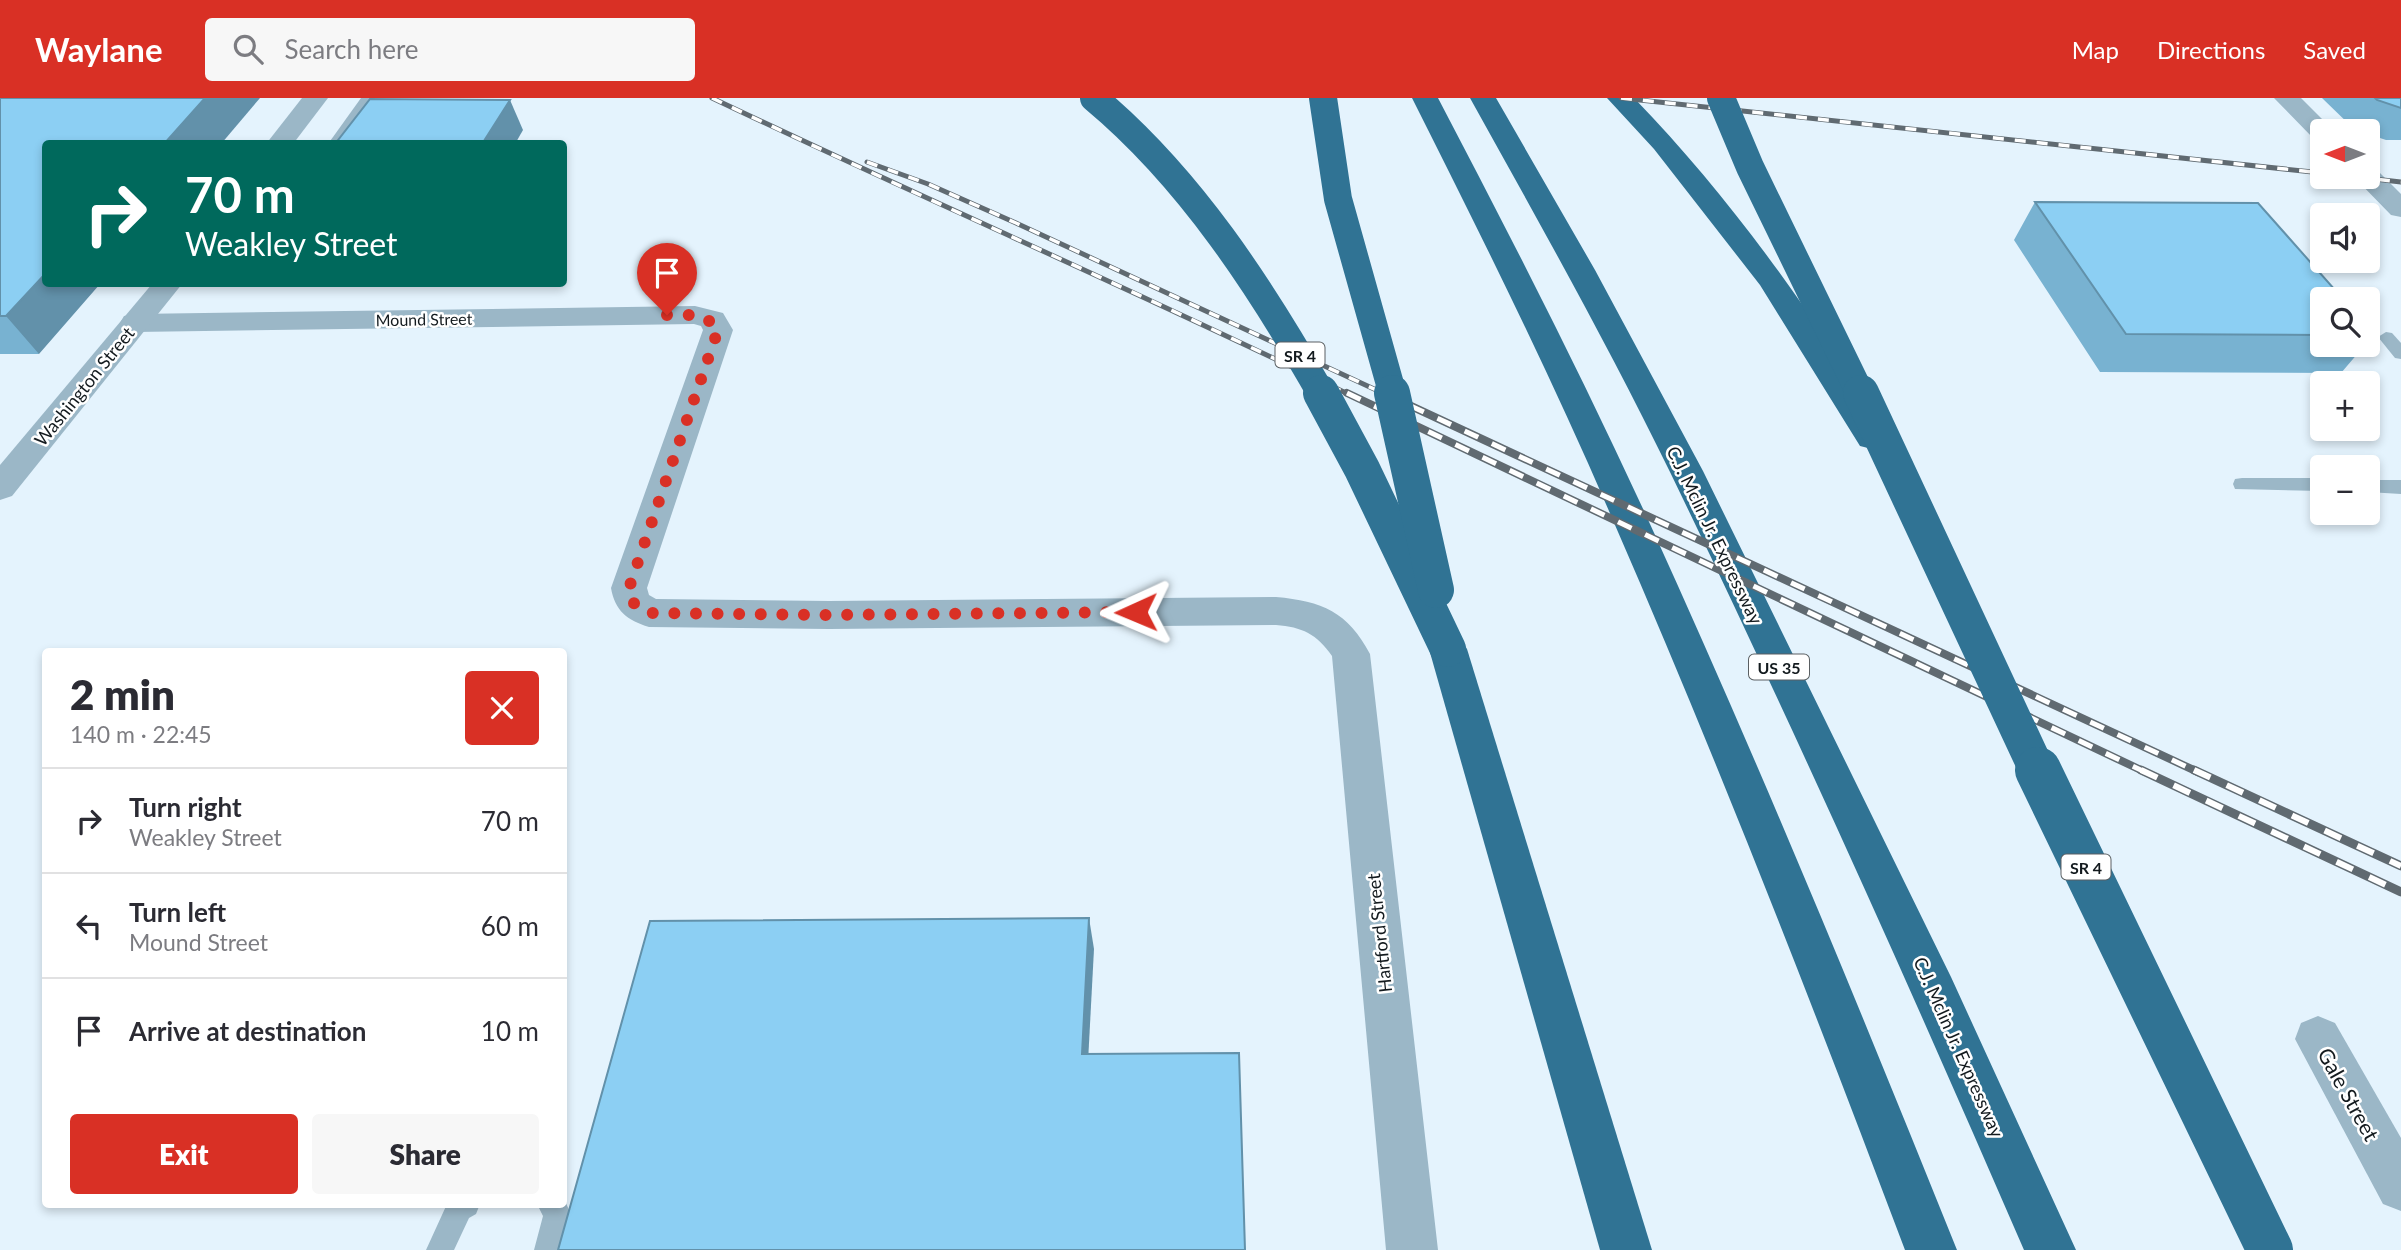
<!DOCTYPE html>
<meta charset="utf-8">
<style>
body{margin:0;font-family:Lato,sans-serif;background:#f7f7f7;color:#2b2b33;height:100vh;display:flex;flex-direction:column;font-size:26px;white-space:nowrap}
*{box-sizing:border-box;margin:0}
p{font-size:23px;color:#7c7c81}
.icon{flex:none;width:38px;height:38px;fill:none;stroke:currentColor;stroke-width:2;stroke-linecap:round;stroke-linejoin:round}
.map{position:relative;flex:1;overflow:hidden}
.details{position:absolute;left:42px;top:550px;width:525px;height:560px;display:flex;flex-direction:column;background:#fff;border-radius:7px;box-shadow:0 4px 10px #0003}
.details>*{flex:none}
.top-card{position:absolute;left:42px;top:42px;width:525px;height:147px;border-radius:7px;box-shadow:0 4px 10px #0003;background:#00695c;color:#fff;overflow:hidden}
.needle{width:46px;rotate:270deg}
.tools{position:absolute;left:2310px;top:21px;display:grid;gap:14px}
.tools a{display:grid;place-items:center;width:70px;height:70px;border-radius:7px;background:#fff;box-shadow:0 4px 10px #0003;font-size:35px}
.pin{position:absolute;display:grid;place-items:center;width:60px;height:60px;color:#fff;margin:-72px -30px;border-radius:50% 50% 50% 0;rotate:-45deg;box-shadow:0 0 7px #0007}
.pin .icon{rotate:45deg}
.me{position:absolute;width:77px;margin:-38px;rotate:269deg;stroke-linejoin:round;filter:drop-shadow(0 0 5px #0008)}
.turn{display:flex;align-items:center;gap:24px;height:147px;padding:0 28px;font-size:32px}
.turn .icon{width:91px;height:91px;stroke-width:2.5}
.turn b{display:block;font-size:49px;line-height:60px}
.round{display:grid;place-items:center;flex:none;width:74px;height:74px;border-radius:7px;background:#f7f7f7}
.head{display:flex;align-items:center;justify-content:space-between;height:119px;padding:0 28px}
h1{font-size:42px;font-weight:800;line-height:52px}
.primary-button{display:flex;gap:14px;margin-top:auto;padding:14px 28px}
.primary-button a{flex:1;height:80px;border-radius:7px;background:#d93025;color:#fff;font-size:28px;font-weight:800;line-height:80px;text-align:center}
.primary-button a+a{background:#f7f7f7;color:#2b2b33}
ul{padding:0;list-style:none}
li{display:flex;align-items:center;gap:21px;height:105px;padding:0 28px;border-top:2px solid #e1e1e2}
li div{flex:1}
li b{display:block;font-size:26px}
li em{font-style:normal}
header{display:flex;align-items:center;gap:42px;box-sizing:border-box;height:98px;padding:0 35px;background:#d93025;color:#fff}
header strong{font-size:33px}
nav{display:flex;gap:38px;margin-inline-start:auto;font-size:24px}
.search{width:490px;height:63px;background:#f7f7f7;display:flex;align-items:center;gap:18px;box-sizing:border-box;padding:0 24px;border-radius:7px;color:#7c7c81;font-size:26px}
.map>svg:first-child{display:block}
.lines{fill:none;stroke-linecap:round;stroke-linejoin:round}
.service{fill:#9bb7c7;fill-rule:evenodd}
.minor{fill:#9bb7c7;fill-rule:evenodd}
.tertiary{fill:#9bb7c7;fill-rule:evenodd}
.motorway{fill:#307394;fill-rule:evenodd}
.rail-far2-casing{stroke:#606a71;stroke-width:5}
.rail-far1-casing{stroke:#606a71;stroke-width:8}
.rail-casing{stroke:#606a71;stroke-width:9}
.rail-far2{stroke:#fff;stroke-width:3.5;stroke-dasharray:11;stroke-linecap:butt}
.rail-far1{stroke:#fff;stroke-width:5;stroke-dasharray:15;stroke-linecap:butt}
.rail{stroke:#fff;stroke-width:6;stroke-dasharray:18;stroke-linecap:butt}
.motorway-bridge-far2{stroke:#307394;stroke-width:28}
.motorway-bridge-far1{stroke:#307394;stroke-width:36}
.motorway-bridge{stroke:#307394;stroke-width:46}
.wall{fill:#78b2d1}
.shaded-wall{fill:#6291aa}
.building{fill:#8ccff3;stroke:#6291aa;stroke-width:2}
.route{stroke:#d93025;stroke-width:12;stroke-dasharray:0 21.6}
.labels{text-anchor:middle;dominant-baseline:central;stroke-width:5;stroke-linejoin:round;paint-order:stroke}
.far-street-label{font-size:16px;fill:#131a1e;stroke:#fff}
.shield{fill:#fff;stroke:#5a5f62;stroke-width:2}
.shield-label{font-size:16px;font-weight:bold;fill:#131a1e}
.street-label{font-size:18px;fill:#131a1e;stroke:#fff}
.near-street-label{font-size:21px;fill:#131a1e;stroke:#fff}
</style>
<header>
<strong>Waylane</strong>
<div class="search"><svg class="icon" aria-label="search" viewBox="0 0 24 24"><circle cx="10" cy="10" r="6"/><path d="M15 15l6 6"/></svg>Search here</div>
<nav><a>Map</a><a>Directions</a><a>Saved</a></nav>
</header>
<div class="map">
<svg width="2401" height="1152" viewBox="0 0 2401 1152">
<rect width="100%" height="100%" fill="#e4f3fd"/>
<g class="lines">
<g class="service">
<path d="M361,0H375L343,46H328Z"/>
<path d="M2386,234L2392,235L2401,245V261L2395,260L2378,239Z"/>
<path d="M2242,380H2322V393L2235,391L2233,386L2235,381Z"/>
<path d="M2368,382H2401V396L2368,394Z"/>
<path d="M564,1101L571,1116L562,1152H534L543,1118L537,1106H564Z"/>
<path d="M447,1106H480L476,1116L469,1120L454,1152H426Z"/>
</g>
<g class="minor">
<path d="M2274,0H2301L2334,33H2322V42L2313,40Z"/>
<path d="M2368,71L2378,73L2401,96V119L2391,117L2354,79H2368Z"/>
<path d="M695,208L723,215L733,232L647,490L649,497L656,501L829,503L1276,499C1322,503 1348,514 1370,556L1438,1152H1386L1332,558C1317,536 1302,529 1276,527L829,531L649,529C627,522 615,513 611,490L703,232L701,228L694,226L135,234L124,232L120,225L124,218L135,216Z"/>
<path d="M2318,918L2335,925L2401,1040V1113L2383,1106L2295,941L2301,925Z"/>
</g>
<g class="tertiary">
<path d="M302,0H328L293,46H266Z"/>
<path d="M152,186H182L12,398L0,402V367Z"/>
</g>
<g class="motorway">
<path d="M1412,0H1438C1512,141 1584,282 1650,426C1759,665 1859,908 1957,1152H1905C1813,908 1719,666 1615,427C1553,282 1483,141 1412,0Z"/>
<path d="M1470,0H1496L1595,172L1703,373L1951,879L2076,1152H2024C1911,891 1794,630 1670,374C1608,247 1539,124 1470,0Z"/>
<path d="M1607,0H1634C1733,102 1815,219 1889,340L1884,348L1872,351L1860,348L1760,187L1654,51Z"/>
<path d="M1448,536L1461,541L1467,551L1652,1152H1600L1429,551L1435,541Z"/>
</g>
<g class="rail-far2-casing">
<g id="rail-far2">
<path d="M712,0C924,101 1139,194 1350,297"/>
<path d="M1621,0L2322,75"/>
<path d="M867,64L928,86L1016,125L1387,297"/>
<path d="M2357,79L2401,84"/>
</g>
</g>
<g class="rail-far1-casing">
<g id="rail-far1">
<path d="M1347,295L2145,674"/>
<path d="M1383,295L2198,674"/>
</g>
</g>
<g class="rail-casing">
<g id="rail">
<path d="M2141,672L2401,794"/>
<path d="M2194,672L2401,768"/>
</g>
</g>
<use href="#rail-far2" class="rail-far2"/>
<use href="#rail-far1" class="rail-far1"/>
<use href="#rail" class="rail"/>
<g class="motorway-bridge-far2">
<path d="M1094,0C1190,80 1261,190 1322,297"/>
<path d="M1323,0L1338,101L1393,297"/>
<path d="M1721,0L1750,69L1861,297"/>
</g>
<g class="motorway-bridge-far1">
<path d="M1321,295L1362,371L1448,551"/>
<path d="M1392,295L1436,492"/>
<path d="M1861,295L2038,674"/>
</g>
<path class="motorway-bridge" d="M2038,672L2270,1152"/>
</g>
<g class="wall">
<path d="M0,0L39,256H0Z"/>
<path d="M2322,0H2401V42H2386L2368,36V33H2360L2355,32Z"/>
<path d="M2035,104L2322,201V247H2365L2341,275L2100,274L2014,142Z"/>
<path d="M2368,230L2374,237L2368,244Z"/>
</g>
<g class="shaded-wall">
<path d="M205,0H260L221,46H164Z"/>
<path d="M510,2L523,32L515,46H482Z"/>
<path d="M46,175V186H100L39,256L6,218Z"/>
<path d="M1089,820L1094,851L1087,983L1082,956Z"/>
</g>
<g class="building">
<path d="M0,0H205L164,46H46V175L6,218H0Z"/>
<path d="M2375,0H2401V10L2377,2Z"/>
<path d="M370,1L510,2L482,46H335Z"/>
<path d="M2035,104L2258,105L2343,201H2322V237L2126,236Z"/>
<path d="M2368,230L2374,237H2368Z"/>
<path d="M1089,820L1082,956L1239,955L1245,1152H558L650,823Z"/>
</g>
<g class="lines">
<path class="route" d="M667,217C687,217 706,214 718,232L629,490L632,504L649,515L828,517L1136,514"/>
</g>
<g class="labels">
<g class="far-street-label">
<text transform="translate(424 221) rotate(-1)">Mound Street</text>
</g>
<g class="shield">
<rect x="1275.5" y="244.5" width="49" height="25" rx="5"/>
<rect x="1749" y="556.5" width="60" height="25" rx="5"/>
<rect x="2061.5" y="756.5" width="49" height="25" rx="5"/>
</g>
<g class="shield-label">
<text x="1300" y="257">SR 4</text>
<text x="1779" y="569">US 35</text>
<text x="2086" y="769">SR 4</text>
</g>
<g class="street-label">
<text transform="translate(84 288) rotate(-51)">Washington Street</text>
<text transform="translate(1715 437) rotate(64)">C.J. Mclin Jr. Expressway</text>
<text transform="translate(1379 835) rotate(-96)">Hartford Street</text>
<text transform="translate(1959 949) rotate(66)">C.J. Mclin Jr. Expressway</text>
</g>
<g class="near-street-label">
<text transform="translate(2349 996) rotate(61)">Gale Street</text>
</g>
</g>
</svg>
<div class="tools">
<a><svg class="needle" viewBox="-14 -14 28 28"><path d="M0-13l5 13h-10z" fill="#e53935"/><path d="M0 13l5-13h-10z" fill="#7c7c81"/></svg></a>
<a><svg class="icon" aria-label="sound" viewBox="0 0 24 24"><path d="M4 9h4l5-4v14l-5-4H4zM17 9q2 3 0 6"/></svg></a>
<a><svg class="icon" aria-label="search" viewBox="0 0 24 24"><circle cx="10" cy="10" r="6"/><path d="M15 15l6 6"/></svg></a>
<a>+</a>
<a>−</a>
</div>
<div class="pin" style="left:667px;top:217px;background:#d93025"><svg class="icon" aria-label="arrive" viewBox="0 0 24 24"><path d="M6 21V4h12l-3 4 3 4H6"/></svg></div>
<svg class="me" style="left:1136px;top:514px" viewBox="-20 -20 40 40"><path d="M0-17L14 15 0 8-14 15z" fill="#d93025" stroke="#fff" stroke-width="4"/></svg>
<div class="top-card">
<div class="turn"><svg class="icon" aria-label="right" viewBox="0 0 24 24"><path d="M7 20v-9h11M14 6l5 5-5 5"/></svg><div><b>70 m</b>Weakley Street</div></div>
</div>
<section class="details">
<div class="head"><div><h1>2 min</h1><p>140 m · 22:45</p></div><a class="round" style="background:#d93025;color:#fff"><svg class="icon" aria-label="close" viewBox="0 0 24 24"><path d="M6 6l12 12M18 6L6 18"/></svg></a></div>
<ul>
<li><svg class="icon" aria-label="right" viewBox="0 0 24 24"><path d="M7 20v-9h11M14 6l5 5-5 5"/></svg><div><b>Turn right</b><p>Weakley Street</p></div><em>70 m</em></li>
<li><svg class="icon" aria-label="left" viewBox="0 0 24 24"><path d="M17 20v-9H6M10 6l-5 5 5 5"/></svg><div><b>Turn left</b><p>Mound Street</p></div><em>60 m</em></li>
<li><svg class="icon" aria-label="arrive" viewBox="0 0 24 24"><path d="M6 21V4h12l-3 4 3 4H6"/></svg><div><b>Arrive at destination</b></div><em>10 m</em></li>
</ul>
<div class="primary-button"><a>Exit</a><a>Share</a></div>
</section>
</div>
